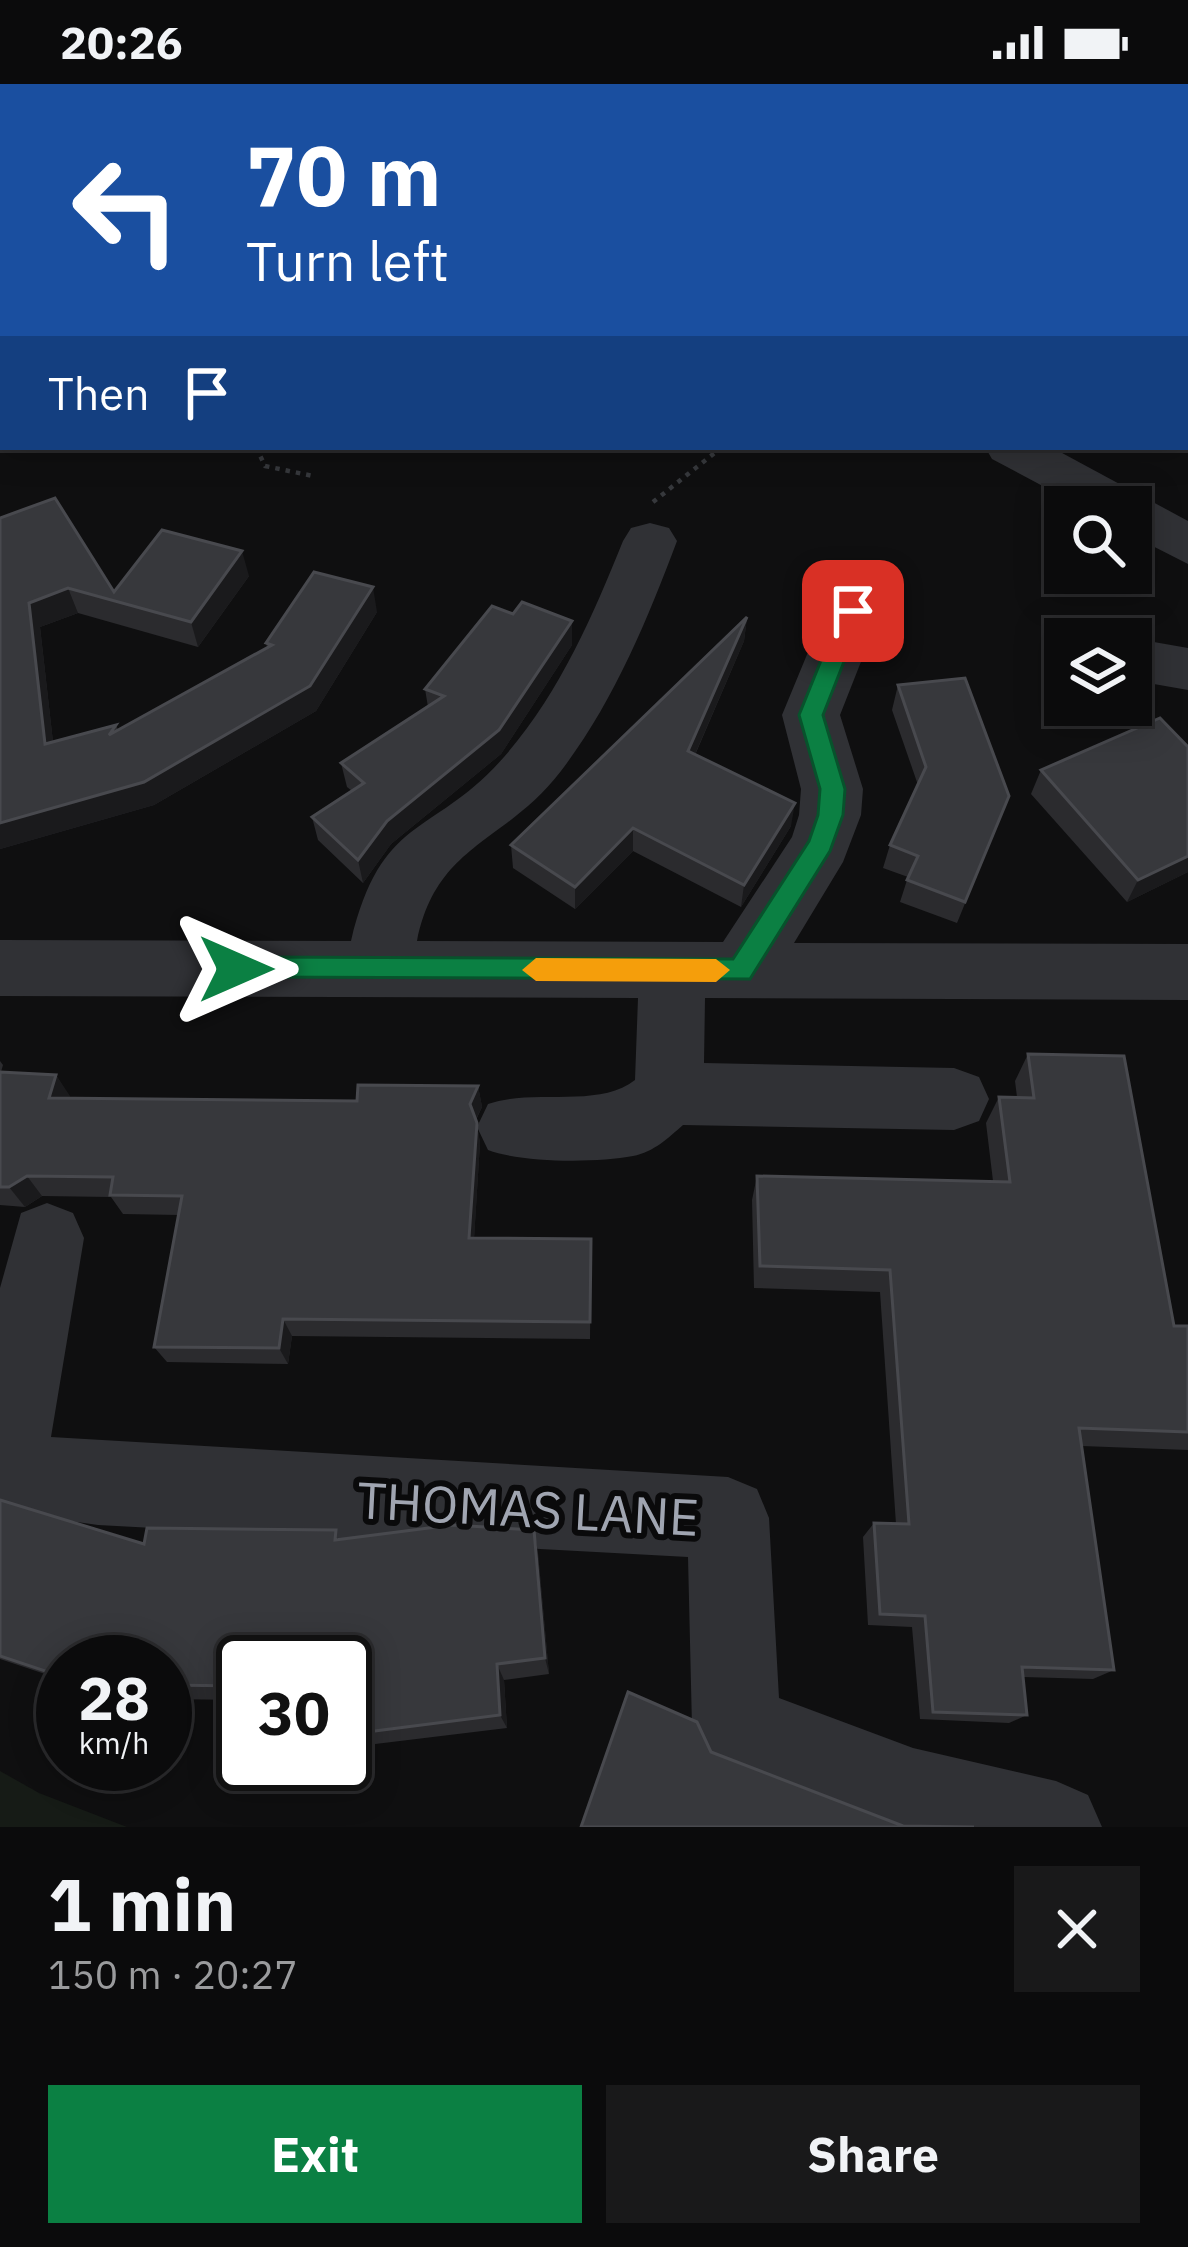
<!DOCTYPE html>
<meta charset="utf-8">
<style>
body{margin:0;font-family:"IBM Plex Sans",sans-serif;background:#19191a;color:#f1f3f6;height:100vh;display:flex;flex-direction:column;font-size:45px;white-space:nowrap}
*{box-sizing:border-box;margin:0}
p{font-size:39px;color:#9a9b9d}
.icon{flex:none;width:66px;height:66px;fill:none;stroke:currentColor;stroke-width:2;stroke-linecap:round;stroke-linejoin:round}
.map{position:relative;height:1743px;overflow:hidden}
.details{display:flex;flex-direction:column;background:#0b0b0c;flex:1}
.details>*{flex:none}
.top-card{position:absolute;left:0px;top:0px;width:1188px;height:366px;box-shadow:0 6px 30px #0003,0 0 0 3px #2b2b2d;background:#1a4fa0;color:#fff;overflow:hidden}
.buttons{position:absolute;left:1044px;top:402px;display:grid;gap:24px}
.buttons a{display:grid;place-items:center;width:108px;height:108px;border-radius:0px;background:#0b0b0c;box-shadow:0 6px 30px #0003,0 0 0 3px #2b2b2d;font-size:60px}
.speed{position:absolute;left:36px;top:1551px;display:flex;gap:24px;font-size:60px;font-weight:700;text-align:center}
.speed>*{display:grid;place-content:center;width:156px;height:156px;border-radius:50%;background:#0b0b0c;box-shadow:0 6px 30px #0003,0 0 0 3px #2b2b2d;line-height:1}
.speed small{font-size:30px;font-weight:400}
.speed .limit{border:6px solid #111;border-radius:18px;background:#fff;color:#111}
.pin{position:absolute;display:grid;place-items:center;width:102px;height:102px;color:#fff;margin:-51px;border-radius:24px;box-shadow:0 6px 18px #0006}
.me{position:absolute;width:132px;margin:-66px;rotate:90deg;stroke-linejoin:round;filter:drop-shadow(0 0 9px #0008)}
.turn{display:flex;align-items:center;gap:42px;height:252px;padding:0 48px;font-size:54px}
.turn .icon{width:156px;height:156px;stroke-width:2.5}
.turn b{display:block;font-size:84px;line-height:102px}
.then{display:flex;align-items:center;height:114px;padding:0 48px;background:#0003;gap:24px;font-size:45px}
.round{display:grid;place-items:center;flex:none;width:126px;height:126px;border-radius:0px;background:#19191a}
.headline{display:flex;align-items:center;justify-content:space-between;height:204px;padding:0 48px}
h1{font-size:72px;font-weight:700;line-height:90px}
.primary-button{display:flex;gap:24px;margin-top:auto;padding:24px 48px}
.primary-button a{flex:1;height:138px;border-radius:0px;background:#0b8043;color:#fff;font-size:48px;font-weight:700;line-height:138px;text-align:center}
.primary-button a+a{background:#19191a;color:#f1f3f6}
.status{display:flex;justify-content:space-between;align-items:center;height:84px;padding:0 60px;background:#0b0b0c;direction:ltr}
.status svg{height:33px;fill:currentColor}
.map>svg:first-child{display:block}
.green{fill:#161b16}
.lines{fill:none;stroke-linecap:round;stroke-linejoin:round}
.path{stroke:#36383c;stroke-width:4.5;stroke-dasharray:4.5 6;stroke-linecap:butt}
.minor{fill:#303135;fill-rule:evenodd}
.wall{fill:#2b2b2e}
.shaded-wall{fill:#1a1a1c}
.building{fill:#37383c;stroke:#48494e;stroke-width:3}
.route{fill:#0b8043;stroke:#07532c;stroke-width:3}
.slow{fill:#f59e0b}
.labels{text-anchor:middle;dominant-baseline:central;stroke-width:12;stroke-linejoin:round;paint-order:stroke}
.near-street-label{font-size:51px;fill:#a0a5b1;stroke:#0a0a0b}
</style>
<div class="status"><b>20:26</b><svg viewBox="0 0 49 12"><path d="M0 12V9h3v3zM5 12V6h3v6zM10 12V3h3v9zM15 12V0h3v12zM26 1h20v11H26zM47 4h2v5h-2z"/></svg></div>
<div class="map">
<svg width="1188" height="1743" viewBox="0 0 1188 1743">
<rect width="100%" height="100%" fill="#0f0f10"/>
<path class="green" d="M0,1687L39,1709L127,1743H0Z"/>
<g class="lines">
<g class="path">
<path d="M256,363L265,382L313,392"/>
<path d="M653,418L722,363"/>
</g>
<g class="minor">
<path d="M918,0H964L966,3H920Z"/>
<path d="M1042,0H1086L1084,3Z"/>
<path d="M0,77L3,78V104L0,103Z"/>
<path d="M1185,89L1188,90V116L1185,115Z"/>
<path d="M985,363H1051L1188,437V480L1131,451V423H1082L992,375Z"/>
<path d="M650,439L669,444L677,457C647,537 613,619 561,687C505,760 437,759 417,857L723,858L792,753L799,731L801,705L782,631L825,527L833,513L853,507L873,513L881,527L840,631L863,705L861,731L843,778L794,859L1188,860V916L705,914L704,979L954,984L979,993L989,1015L979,1037L954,1046L683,1041C668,1054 654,1068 633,1072C596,1079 523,1079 488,1066L477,1043L488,1020C533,1004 598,1025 635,996L638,914L0,912V856L351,857C382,728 433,754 504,673C559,610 592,534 623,457L631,444Z"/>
<path d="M1131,554L1188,564V606L1131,596Z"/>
<path d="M47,1119L73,1129L84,1154L51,1353L728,1393L757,1405L769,1434L779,1614L913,1664L1056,1697L1088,1711L1102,1743H883L705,1674L692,1643L688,1473L98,1441L0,1427V1204L21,1129Z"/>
</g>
</g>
<g class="wall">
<path d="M0,0L3,3V46L0,44Z"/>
<path d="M594,0H745L748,3H598Z"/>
<path d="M811,0H895L899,3H811Z"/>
<path d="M0,434L114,508L249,492L198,563L78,529L40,543L53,658L116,641L118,646L267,563L266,559L377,528L316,627L154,721L0,765Z"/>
<path d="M513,530L572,537V561L501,670L391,760L363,799L318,756L312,733L352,707L347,703L341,679L428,623L425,605Z"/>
<path d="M747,533L744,557L695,671L791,742L741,823L633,767L575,825L513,784L511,761Z"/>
<path d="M898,601L1009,712L957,839L900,818L908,793L883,784L890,761L918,701L892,626Z"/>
<path d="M1188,663V788L1127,818L1031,710L1041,686Z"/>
<path d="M1028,970L1174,1242H1188V1366L1082,1362L1114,1586L1093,1595L1023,1593L1027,1631L1009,1639L920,1635L912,1543L868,1541L863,1453L874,1439L896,1440L880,1208L754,1204L752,1116L757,1092L993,1097L986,1039L999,1013H1017L1015,997Z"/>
<path d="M0,977L3,981L1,988L56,991L70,1014L357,1017L478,1002L482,1023L476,1036L480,1059L474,1154L591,1155L590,1255L292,1252L288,1280L167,1278L154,1263L179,1131L123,1130L111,1113L42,1112L25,1123L0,1121Z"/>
<path d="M0,1416L144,1460L342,1455L538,1469L549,1590L504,1596L507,1644L367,1661L351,1650L350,1617H345V1578H243V1616L165,1615V1578H63V1596L0,1575Z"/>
</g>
<g class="shaded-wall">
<path d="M242,467L249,492L198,563L191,538Z"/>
<path d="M373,503L377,528L316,627L154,721L0,765V739Z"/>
<path d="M68,504L78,529L40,543L56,684L45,660L29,519Z"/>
<path d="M747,533L744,557L686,691L688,667Z"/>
<path d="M572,537V561L501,670L391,760L363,799L358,776L387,737Z"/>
<path d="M795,719L791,742L741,823L744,801Z"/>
<path d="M633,744V767L575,825V803Z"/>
<path d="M1188,772V788L1127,818L1138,796Z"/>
<path d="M56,991L70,1012L64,1035L49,1014Z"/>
<path d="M478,1002L482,1023L473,1041L470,1020Z"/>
<path d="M477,1039L480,1059L473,1172L469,1154Z"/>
<path d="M27,1092L42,1112L25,1123L9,1103Z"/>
<path d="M283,1235L292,1252L288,1280L279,1264Z"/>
<path d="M534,1446L538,1469L549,1590L545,1574Z"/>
<path d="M497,1580L504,1596L507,1644L500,1631Z"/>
</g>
<g class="building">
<path d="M0,0H281L287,3H3V14L0,13Z"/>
<path d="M370,0H560L562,3H364Z"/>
<path d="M641,0H745L748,3H645Z"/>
<path d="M836,0H895L899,3H840Z"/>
<path d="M55,414L114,508L162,446L242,467L191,538L68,504L29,519L45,660L116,641L109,651L272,561L266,559L314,488L373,503L310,602L144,698L0,739V434Z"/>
<path d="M522,518L572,537L499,646L387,737L358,776L312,733L364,699L341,679L444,612L425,605L492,522L513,530Z"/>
<path d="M747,533L688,667L795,719L744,801L633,744L575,803L511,761Z"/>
<path d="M965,594L1009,712L965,818L907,796L918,772L890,761L926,683L898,601Z"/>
<path d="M1160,634L1188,663V772L1138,796L1041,686Z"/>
<path d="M1028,970L1124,972L1174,1242H1188V1348L1079,1344L1114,1586L1022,1583L1027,1631L933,1628L925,1532L880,1530L874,1439L909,1440L890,1186L760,1182L757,1092L1010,1098L999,1013L1034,1014Z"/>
<path d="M0,988L56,991L49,1014L357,1017L358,1001L478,1002L470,1020L477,1039L469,1154L591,1155L590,1238L283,1235L279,1264L154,1263L182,1112L110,1111L113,1093L27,1092L9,1103H0Z"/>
<path d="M0,1416L144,1460L147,1444L336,1446L335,1456L452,1441L534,1446L545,1574L497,1580L500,1631L351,1650L350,1603H345V1578H243V1602L165,1601V1578H63V1593L0,1572Z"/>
<path d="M628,1608L697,1638L711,1668L903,1742L974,1743H581Z"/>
</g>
<path class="route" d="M853,519L864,527L823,631L845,705L843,731L830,767L750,895L226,893V877L236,873L733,875L809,757L818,731L820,705L799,631L841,527Z"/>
<path class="slow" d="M536,874L716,875L730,886L716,898L536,897L522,886Z"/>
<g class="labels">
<g class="near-street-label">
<text transform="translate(528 1424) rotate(3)">THOMAS LANE</text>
</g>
</g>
</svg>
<div class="buttons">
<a><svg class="icon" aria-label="search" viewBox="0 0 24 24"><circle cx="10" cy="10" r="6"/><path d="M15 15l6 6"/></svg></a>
<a><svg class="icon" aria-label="layers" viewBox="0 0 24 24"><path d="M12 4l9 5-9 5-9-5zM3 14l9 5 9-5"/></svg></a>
</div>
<div class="speed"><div>28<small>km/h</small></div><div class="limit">30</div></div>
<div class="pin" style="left:853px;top:527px;background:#d93025"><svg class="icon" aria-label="arrive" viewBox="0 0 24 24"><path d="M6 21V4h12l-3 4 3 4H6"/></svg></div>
<svg class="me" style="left:236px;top:885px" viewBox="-20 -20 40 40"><path d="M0-17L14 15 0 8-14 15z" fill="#0b8043" stroke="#fff" stroke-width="4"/></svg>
<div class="top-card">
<div class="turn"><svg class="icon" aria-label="left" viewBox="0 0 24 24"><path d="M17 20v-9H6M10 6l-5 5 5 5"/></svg><div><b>70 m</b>Turn left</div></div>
<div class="then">Then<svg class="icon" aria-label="arrive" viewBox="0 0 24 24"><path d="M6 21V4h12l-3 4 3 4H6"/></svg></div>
</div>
</div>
<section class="details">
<div class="headline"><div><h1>1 min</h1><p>150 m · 20:27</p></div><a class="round"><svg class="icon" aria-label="close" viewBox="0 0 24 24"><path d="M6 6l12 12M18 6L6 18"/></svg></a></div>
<div class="primary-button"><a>Exit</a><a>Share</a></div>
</section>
